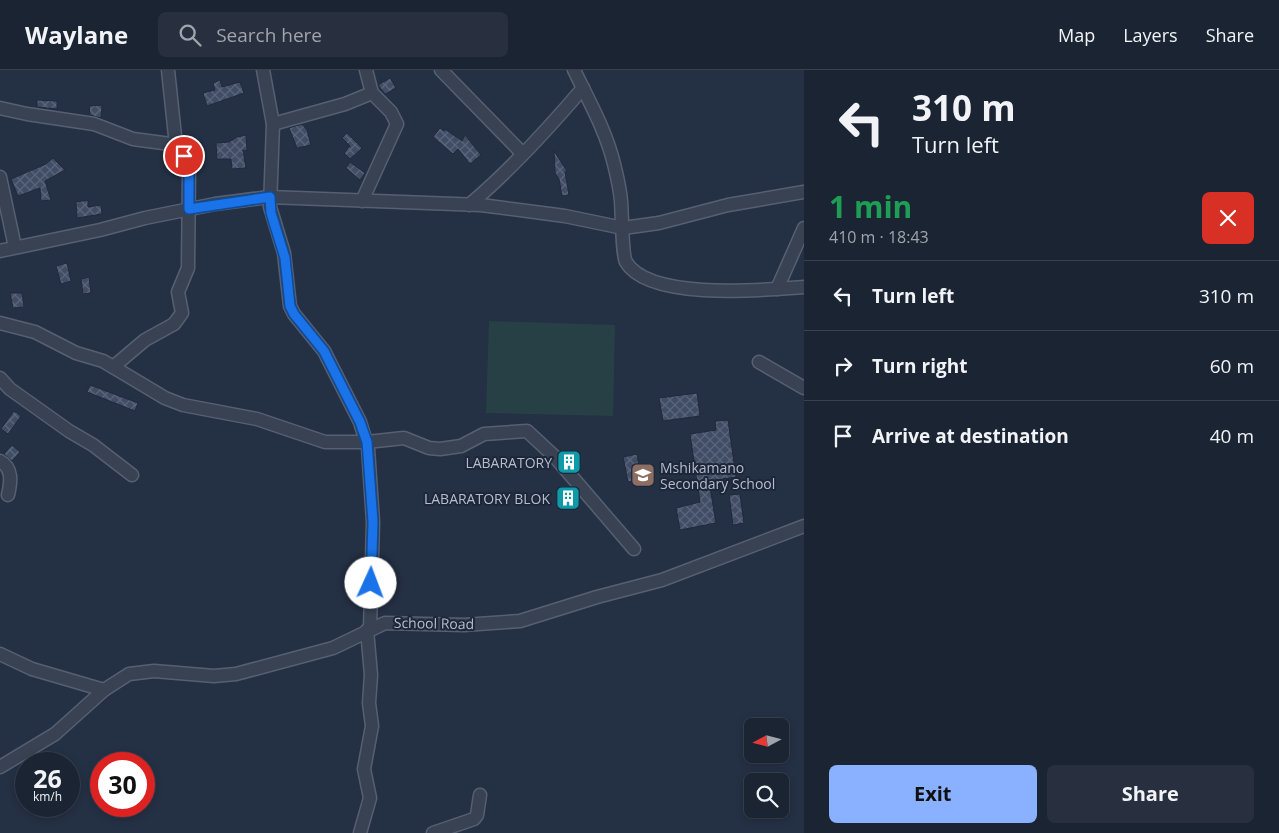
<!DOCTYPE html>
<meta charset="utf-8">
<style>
body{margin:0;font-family:"Open Sans",sans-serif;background:#28303f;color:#f1f3f6;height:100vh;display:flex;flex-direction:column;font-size:19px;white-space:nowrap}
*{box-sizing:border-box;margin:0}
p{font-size:16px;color:#a0a4ac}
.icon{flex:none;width:28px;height:28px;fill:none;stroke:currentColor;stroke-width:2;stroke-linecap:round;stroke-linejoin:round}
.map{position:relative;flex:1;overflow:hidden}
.drawer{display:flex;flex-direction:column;background:#1b2433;width:475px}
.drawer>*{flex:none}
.top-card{background:#1b2433;color:#f1f3f6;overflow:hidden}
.needle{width:32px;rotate:263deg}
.fabs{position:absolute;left:744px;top:648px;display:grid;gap:10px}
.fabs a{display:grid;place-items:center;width:45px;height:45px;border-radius:8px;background:#1b2433;box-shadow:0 2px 8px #0003,0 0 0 1px #39414e;font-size:25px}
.speed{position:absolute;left:15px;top:682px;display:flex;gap:10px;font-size:25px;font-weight:700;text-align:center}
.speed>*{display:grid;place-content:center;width:65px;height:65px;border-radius:50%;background:#1b2433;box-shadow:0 2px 8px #0003,0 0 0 1px #39414e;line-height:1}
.speed small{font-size:12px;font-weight:400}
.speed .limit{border:8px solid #d22;background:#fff;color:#111}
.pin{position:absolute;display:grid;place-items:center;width:42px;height:42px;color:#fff;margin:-21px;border:2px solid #fff;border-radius:50%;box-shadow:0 1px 5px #0007}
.me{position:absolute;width:55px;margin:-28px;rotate:2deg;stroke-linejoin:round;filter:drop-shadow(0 0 4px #0008)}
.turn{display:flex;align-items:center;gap:18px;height:105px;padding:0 25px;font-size:22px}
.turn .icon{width:65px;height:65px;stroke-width:2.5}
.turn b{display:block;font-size:35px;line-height:42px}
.round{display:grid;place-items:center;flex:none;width:52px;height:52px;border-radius:8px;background:#28303f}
.headline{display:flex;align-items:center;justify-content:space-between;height:85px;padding:0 25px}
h1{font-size:30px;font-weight:700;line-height:38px;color:#1e9e55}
.cta{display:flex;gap:10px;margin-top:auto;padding:10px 25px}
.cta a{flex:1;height:58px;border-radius:8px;background:#89b1ff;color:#111;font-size:20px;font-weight:700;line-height:58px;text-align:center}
.cta a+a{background:#28303f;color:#f1f3f6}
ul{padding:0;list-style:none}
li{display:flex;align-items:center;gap:15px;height:70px;padding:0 25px;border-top:1px solid #39414e}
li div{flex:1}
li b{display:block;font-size:19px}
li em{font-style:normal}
header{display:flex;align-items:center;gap:30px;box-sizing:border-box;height:70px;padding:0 25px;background:#1b2433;border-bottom:1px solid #39414e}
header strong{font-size:24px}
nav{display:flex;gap:28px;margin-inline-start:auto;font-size:18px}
.search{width:350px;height:45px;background:#28303f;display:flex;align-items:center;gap:12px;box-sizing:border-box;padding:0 18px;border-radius:8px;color:#a0a4ac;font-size:19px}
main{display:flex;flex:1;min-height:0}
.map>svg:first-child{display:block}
.grass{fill:#264045}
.building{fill:url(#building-cross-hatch);stroke:#1f293b}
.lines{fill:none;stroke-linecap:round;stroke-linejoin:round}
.minor-casing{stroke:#566071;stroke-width:15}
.minor{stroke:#384253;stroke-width:12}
.route-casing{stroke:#114b97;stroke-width:12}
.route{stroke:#1a73e8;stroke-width:9}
.labels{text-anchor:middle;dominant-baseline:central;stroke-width:4;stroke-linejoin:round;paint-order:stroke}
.poi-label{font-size:14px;fill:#b5bdcd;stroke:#1d2739;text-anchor:end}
.street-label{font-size:14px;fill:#b5bdcd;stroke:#1d2739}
</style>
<header>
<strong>Waylane</strong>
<div class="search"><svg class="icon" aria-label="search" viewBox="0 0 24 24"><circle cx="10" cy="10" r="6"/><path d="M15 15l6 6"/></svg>Search here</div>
<nav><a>Map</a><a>Layers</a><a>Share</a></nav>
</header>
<main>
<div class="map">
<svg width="804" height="763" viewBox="0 0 804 763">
<defs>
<pattern id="building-cross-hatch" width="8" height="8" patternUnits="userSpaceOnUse" patternTransform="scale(1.25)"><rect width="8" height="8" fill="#404d65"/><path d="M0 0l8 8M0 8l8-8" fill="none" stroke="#59657a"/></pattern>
</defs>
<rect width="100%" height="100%" fill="#243044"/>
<path class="grass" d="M489,251L615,255L613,346L486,343Z"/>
<g class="building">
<path d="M390,8L396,18L385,24L378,15Z"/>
<path d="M220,10L222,17L240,12L244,23L207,36L203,23L215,20L213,13Z"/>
<path d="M37,30L57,31V39L37,37Z"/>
<path d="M102,35L101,48L90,45L89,36Z"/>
<path d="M302,54L307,60L311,75L297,78L289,58Z"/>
<path d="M440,58L444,61L445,59L462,71L465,65L481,85L470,94L458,79L453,84L433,67Z"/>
<path d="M347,63L362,78L350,89L344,83L350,76L342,68Z"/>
<path d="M246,65L247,81L243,80L246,98L232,99L231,89H217L216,73L229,72L237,67Z"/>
<path d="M554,81L567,101L565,102L569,125L562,126L559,109L555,103Z"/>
<path d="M53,88L65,100L45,111L51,130L41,131L40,118L18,126L11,109L46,94Z"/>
<path d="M350,92L365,103L360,110L346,98Z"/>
<path d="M88,130V137L101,135L102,144L77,148L76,132Z"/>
<path d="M67,193L71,211L61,214L56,196Z"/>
<path d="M89,207L91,223L83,224L81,209Z"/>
<path d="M10,223H22L24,237L13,238Z"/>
<path d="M90,315L138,333L135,341L87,322Z"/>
<path d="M697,323L700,346L663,351L659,328Z"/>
<path d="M14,341L21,346L8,364L1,359Z"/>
<path d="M728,350L736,407L709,411L716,453L680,460L676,438L700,432L690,364L716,360L715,351Z"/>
<path d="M12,375L20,382L12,391L4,384Z"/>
<path d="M637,384L641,409L628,412L623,387Z"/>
<path d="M572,419L575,434L563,436L560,421Z"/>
<path d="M740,424L744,453L733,455L729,425Z"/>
</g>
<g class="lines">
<g class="minor-casing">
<g id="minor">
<path d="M263,0L273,54L270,137L284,183L290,236L294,244L324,281L360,352L368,378L373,452L370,558"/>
<path d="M441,0L522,83"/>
<path d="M574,0C589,31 606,61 614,94C617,106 620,119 621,131C622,142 622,185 626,192C649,231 764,220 804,217"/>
<path d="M0,38L27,44L94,54L133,69L178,75"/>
<path d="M273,54L345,34L372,23"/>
<path d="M0,107L15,177"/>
<path d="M362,131L397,54L391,42L372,23L366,0"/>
<path d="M469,135C511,100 548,59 583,18"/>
<path d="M0,181L100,160L145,148L215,134L269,127L481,135L565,146L623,158L659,153L728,135L804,122"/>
<path d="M777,219L804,158"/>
<path d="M0,253L35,262L76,283L103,291L165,328L183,335L257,349L325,372H367L404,368L429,378L440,379L461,376L484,364L527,361L555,387L634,479"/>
<path d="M759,292L804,318"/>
<path d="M113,297L145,270L174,254L182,243L178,222L188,198L189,101L175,66L168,0"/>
<path d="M0,308L10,319L69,361L93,375L132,405"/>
<path d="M0,391C13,398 11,412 8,425"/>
<path d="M0,584L32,599L104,620"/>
<path d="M0,697L55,664L104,620L129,604L154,601L214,606L236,604L333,578L385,553L464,555L520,551L597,527L662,510L804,456"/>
<path d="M360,763L370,728L364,699L372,656L369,633L371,605L367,560"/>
<path d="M433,763L474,749L477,745L480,725"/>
</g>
</g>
<use href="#minor" class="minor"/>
</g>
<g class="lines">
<g class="route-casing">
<path id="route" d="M184,86L189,98V139L270,127L271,143L285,188L290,236L294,244L324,281L360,352L367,372L373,452L371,513"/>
</g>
<use href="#route" class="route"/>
</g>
<defs>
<g id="building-square" transform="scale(1.25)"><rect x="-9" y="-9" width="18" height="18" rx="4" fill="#0f9aa8" stroke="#1d2739"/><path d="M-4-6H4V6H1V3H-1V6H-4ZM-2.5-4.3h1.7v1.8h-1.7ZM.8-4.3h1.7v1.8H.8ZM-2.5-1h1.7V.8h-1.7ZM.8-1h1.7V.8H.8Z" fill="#fff"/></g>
<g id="school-square" transform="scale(1.25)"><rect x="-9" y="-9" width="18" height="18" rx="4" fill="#8d6e63" stroke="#1d2739"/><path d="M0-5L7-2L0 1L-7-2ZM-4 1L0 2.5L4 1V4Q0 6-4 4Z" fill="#fff"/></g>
</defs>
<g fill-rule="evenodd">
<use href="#building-square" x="569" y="392"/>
<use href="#school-square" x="643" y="405"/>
<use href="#building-square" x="568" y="428"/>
</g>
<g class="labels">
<g class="poi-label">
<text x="552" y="392">LABARATORY</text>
<text x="660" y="397" text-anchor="start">Mshikamano<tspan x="660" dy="16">Secondary School</tspan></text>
<text x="550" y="428">LABARATORY BLOK</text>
</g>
<g class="street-label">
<text transform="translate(434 553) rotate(1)">School Road</text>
</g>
</g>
</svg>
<div class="fabs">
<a><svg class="needle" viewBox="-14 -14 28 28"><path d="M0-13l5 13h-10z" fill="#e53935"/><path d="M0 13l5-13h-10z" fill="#a0a4ac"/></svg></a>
<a><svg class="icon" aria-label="search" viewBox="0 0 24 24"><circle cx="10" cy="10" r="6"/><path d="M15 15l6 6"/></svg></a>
</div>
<div class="speed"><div>26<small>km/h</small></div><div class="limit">30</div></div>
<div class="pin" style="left:184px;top:86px;background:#d93025"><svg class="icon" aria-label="arrive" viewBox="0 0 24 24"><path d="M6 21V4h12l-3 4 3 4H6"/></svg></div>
<svg class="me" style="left:371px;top:513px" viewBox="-20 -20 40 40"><circle r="19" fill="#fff"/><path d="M0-13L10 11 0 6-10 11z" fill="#1a73e8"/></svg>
</div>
<section class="drawer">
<div class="top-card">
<div class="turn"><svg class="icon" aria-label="left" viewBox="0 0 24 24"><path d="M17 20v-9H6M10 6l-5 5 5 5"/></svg><div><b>310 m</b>Turn left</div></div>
</div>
<div class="headline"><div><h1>1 min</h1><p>410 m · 18:43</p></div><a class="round" style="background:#d93025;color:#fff"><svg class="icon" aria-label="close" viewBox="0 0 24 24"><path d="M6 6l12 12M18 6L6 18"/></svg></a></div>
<ul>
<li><svg class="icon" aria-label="left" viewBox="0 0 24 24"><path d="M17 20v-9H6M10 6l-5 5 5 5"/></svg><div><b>Turn left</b></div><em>310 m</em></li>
<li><svg class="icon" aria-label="right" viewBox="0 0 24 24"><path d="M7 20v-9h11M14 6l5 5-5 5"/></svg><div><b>Turn right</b></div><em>60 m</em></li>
<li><svg class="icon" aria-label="arrive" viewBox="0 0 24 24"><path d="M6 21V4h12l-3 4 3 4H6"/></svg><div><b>Arrive at destination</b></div><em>40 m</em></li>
</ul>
<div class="cta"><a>Exit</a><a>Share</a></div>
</section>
</main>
